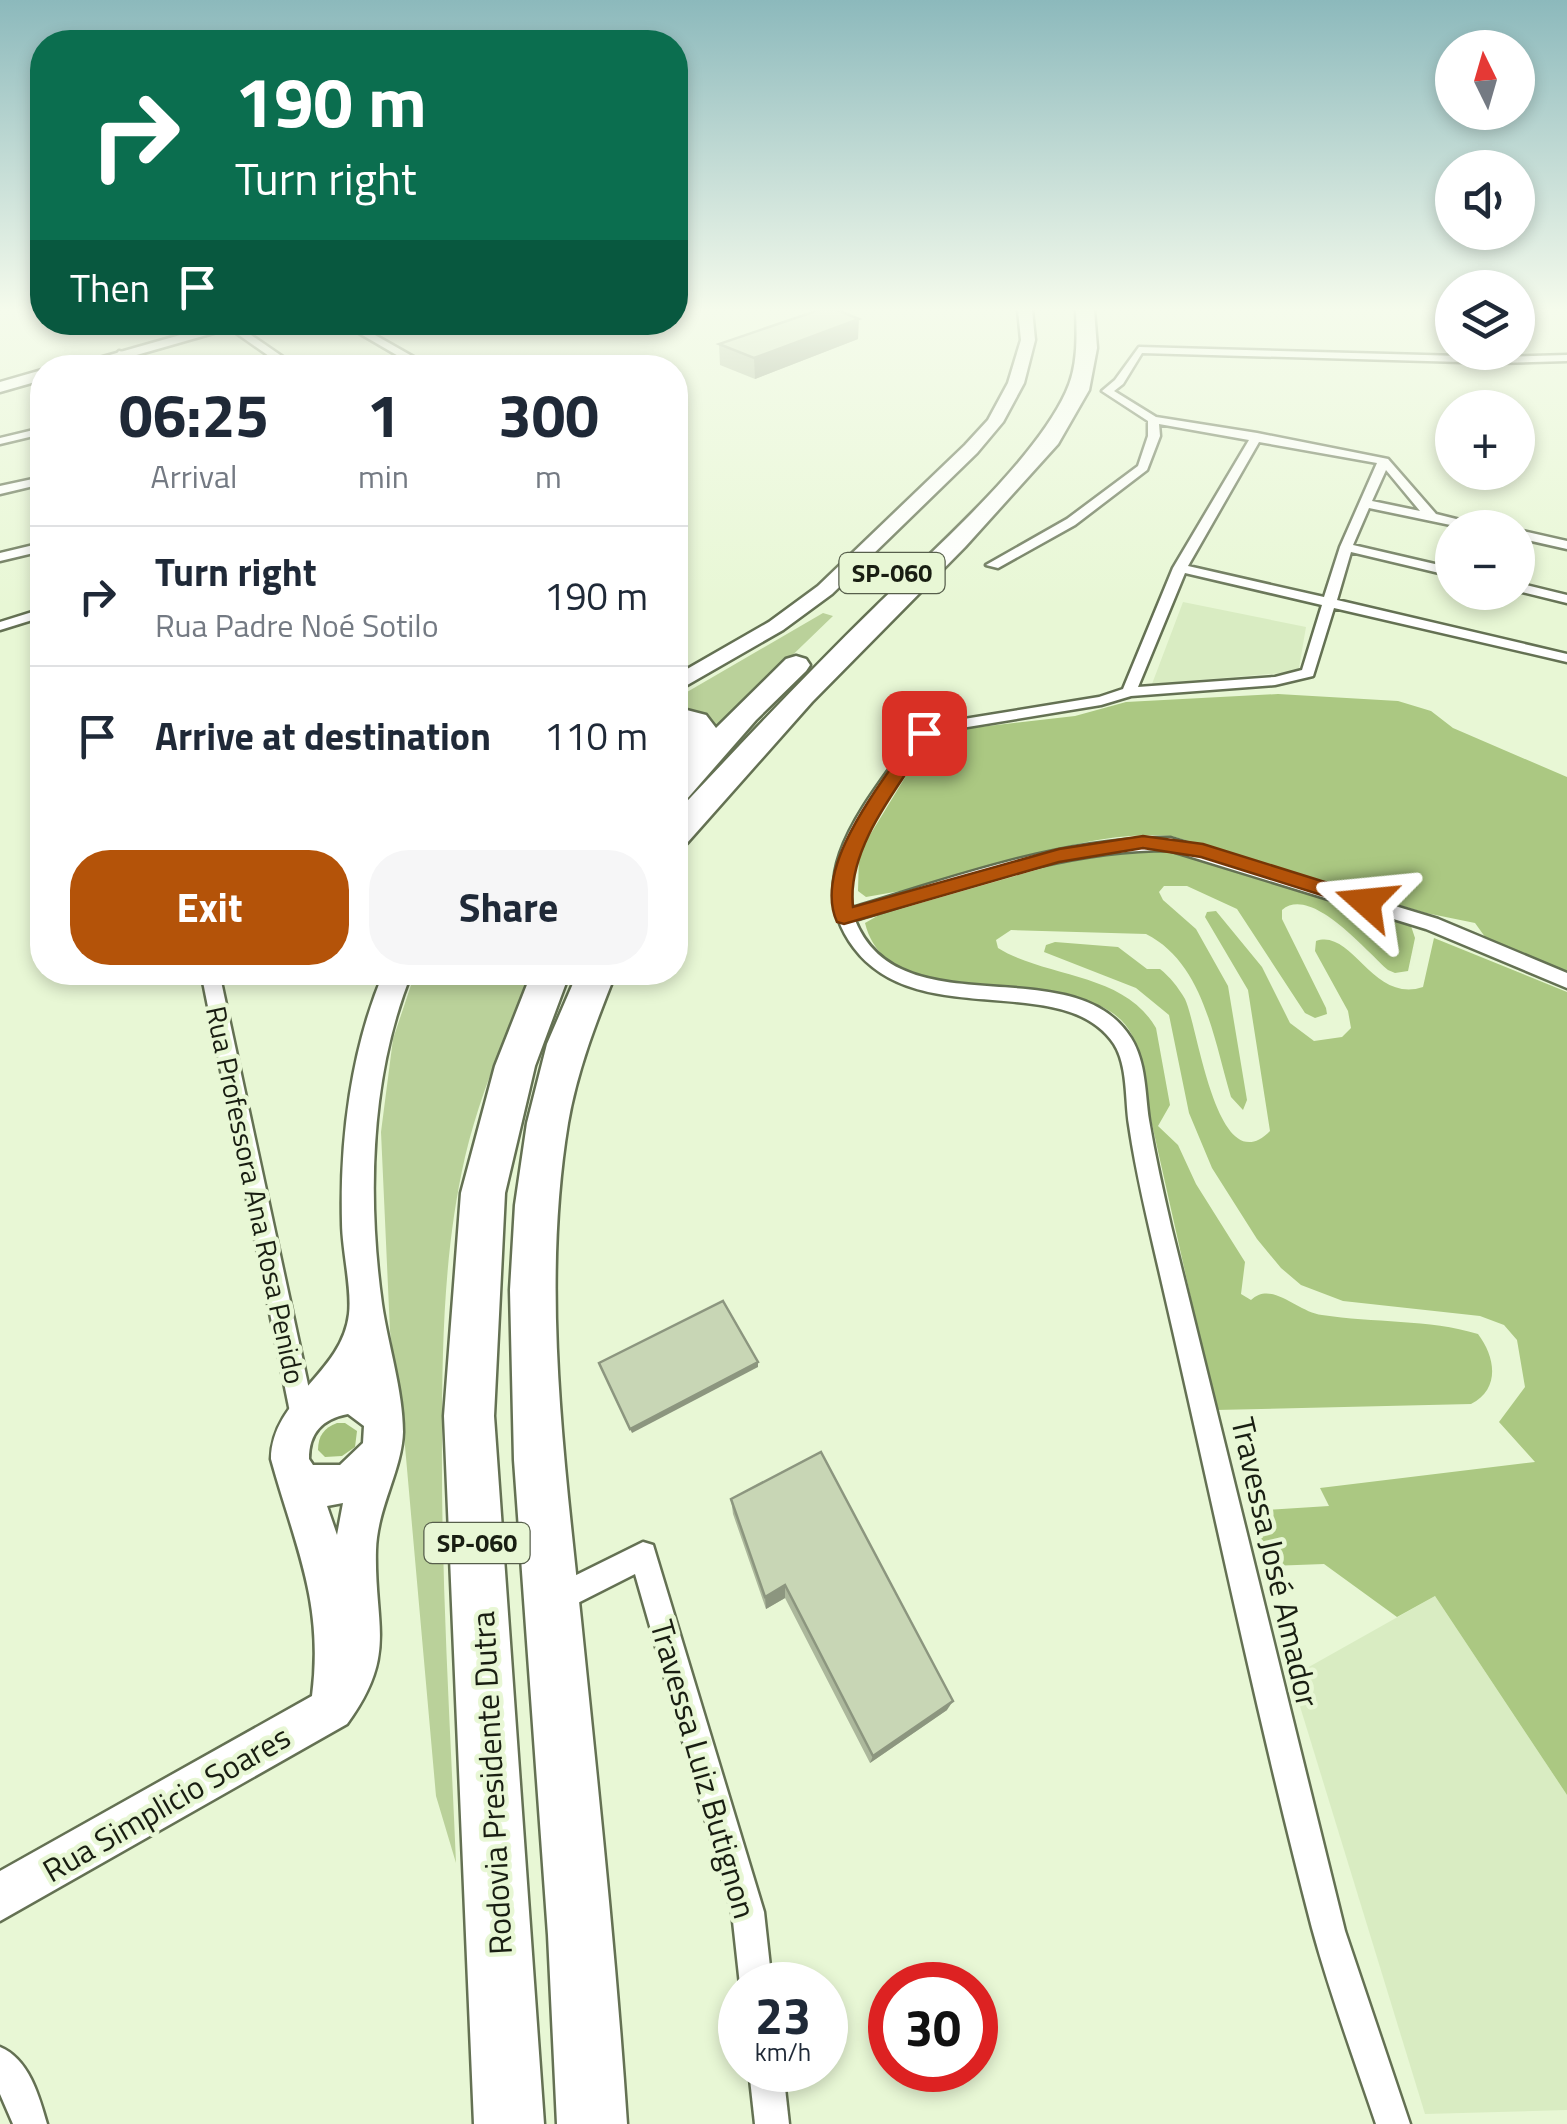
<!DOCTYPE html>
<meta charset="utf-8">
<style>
body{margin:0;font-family:"Titillium Web",sans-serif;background:#f6f6f7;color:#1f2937;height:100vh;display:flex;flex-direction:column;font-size:38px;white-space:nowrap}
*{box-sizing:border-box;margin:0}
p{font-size:32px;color:#747a83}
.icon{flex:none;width:55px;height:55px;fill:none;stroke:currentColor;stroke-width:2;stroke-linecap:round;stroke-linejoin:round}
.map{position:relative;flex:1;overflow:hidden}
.sheet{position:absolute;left:30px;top:355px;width:658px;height:630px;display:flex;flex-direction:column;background:#fff;border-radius:40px;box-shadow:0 5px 15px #0003}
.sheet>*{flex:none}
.guide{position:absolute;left:30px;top:30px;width:658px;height:305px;border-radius:40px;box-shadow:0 5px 15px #0003;background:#0b6e4f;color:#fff;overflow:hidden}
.needle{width:65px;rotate:355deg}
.controls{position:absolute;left:1435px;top:30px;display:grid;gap:20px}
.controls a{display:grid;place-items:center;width:100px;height:100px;border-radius:50%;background:#fff;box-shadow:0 5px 15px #0003;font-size:50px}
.speed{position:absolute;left:718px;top:1962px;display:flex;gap:20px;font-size:50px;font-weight:700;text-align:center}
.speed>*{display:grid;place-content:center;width:130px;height:130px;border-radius:50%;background:#fff;box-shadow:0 5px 15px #0003;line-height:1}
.speed small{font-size:25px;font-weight:400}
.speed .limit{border:15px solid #d22;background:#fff;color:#111}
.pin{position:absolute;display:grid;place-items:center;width:85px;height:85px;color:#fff;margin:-42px;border-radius:20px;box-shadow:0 5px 15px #0006}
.me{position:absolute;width:110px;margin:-55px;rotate:288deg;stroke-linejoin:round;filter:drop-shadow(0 0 8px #0008)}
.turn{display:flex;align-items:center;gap:35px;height:210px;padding:0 40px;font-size:45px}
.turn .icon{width:130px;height:130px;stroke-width:2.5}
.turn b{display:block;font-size:70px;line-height:85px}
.then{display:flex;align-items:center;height:95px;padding:0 40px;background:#0003;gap:20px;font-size:38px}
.eta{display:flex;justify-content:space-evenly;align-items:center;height:170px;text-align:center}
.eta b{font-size:60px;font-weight:700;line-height:70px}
.button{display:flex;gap:20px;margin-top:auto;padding:20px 40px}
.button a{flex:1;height:115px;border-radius:40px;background:#b45309;color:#fff;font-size:40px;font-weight:700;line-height:115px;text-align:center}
.button a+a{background:#f6f6f7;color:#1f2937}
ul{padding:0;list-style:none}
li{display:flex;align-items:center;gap:30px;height:140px;padding:0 40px;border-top:2px solid #e0e1e3}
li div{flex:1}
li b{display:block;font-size:38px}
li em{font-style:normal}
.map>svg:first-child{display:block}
.built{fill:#d9ecc2}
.green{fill:#bad19a}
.forest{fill:#abc882}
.water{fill:#a3c07a}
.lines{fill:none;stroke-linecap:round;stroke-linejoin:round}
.street-casing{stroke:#647153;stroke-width:5}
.secondary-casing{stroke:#647153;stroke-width:5}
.highway-casing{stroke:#647153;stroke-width:5}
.street{fill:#fff;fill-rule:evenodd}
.secondary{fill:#fff;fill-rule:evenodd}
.highway{fill:#fff;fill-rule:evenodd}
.wall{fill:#acb89c}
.shaded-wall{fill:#8c967f}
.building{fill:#c8d6b5;stroke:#8c967f;stroke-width:2.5}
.route{fill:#b45309;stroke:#753606;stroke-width:2.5}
.labels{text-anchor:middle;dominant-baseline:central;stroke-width:9;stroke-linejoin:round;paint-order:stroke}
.shield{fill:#e8f7d5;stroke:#575f4c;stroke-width:2.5}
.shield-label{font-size:25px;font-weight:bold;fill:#191e12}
.street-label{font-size:28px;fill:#191e12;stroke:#e8f7d5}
.near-street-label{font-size:32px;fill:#191e12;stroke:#e8f7d5}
</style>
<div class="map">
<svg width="1567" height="2124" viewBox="0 0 1567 2124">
<rect width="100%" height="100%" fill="#e8f7d5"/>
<g class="built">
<path d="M1183,602L1306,627L1299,668L1292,672L1152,684Z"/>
<path d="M1435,1596L1567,1795V2110L1425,2114L1291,1677Z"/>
</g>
<g class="green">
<path d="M823,613L833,616L716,729C708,710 695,709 675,709V699Z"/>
<path d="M415,973H535C506,1031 480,1094 465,1157C444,1249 442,1344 442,1437C441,1579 450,1721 456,1863L436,1796L404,1435L390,1331L381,1132L393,1039Z"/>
</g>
<g class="forest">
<path d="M1278,694L1398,701L1431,711L1453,728L1567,777V975L1488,941L1475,923L1426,913L1172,836C1086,829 1010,867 928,886C908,890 887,893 866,897L858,891L859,853L923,748L936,736L954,730L1075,716L1126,702Z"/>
<path d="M1162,848L1183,851L1410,923L1415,938L1408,971L1395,973L1388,970C1365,950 1311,885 1282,910V919L1326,1008L1327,1014L1315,1018L1305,1013L1237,909L1187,886H1164L1159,892L1163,900L1196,929L1228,986L1247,1100L1243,1110L1231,1097C1214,1041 1204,963 1146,934L1011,930L996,940L998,948C1046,978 1124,972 1156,1028L1170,1105L1158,1126L1178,1145L1196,1184L1245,1262L1241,1294L1251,1300C1272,1280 1297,1312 1322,1315C1373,1323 1429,1319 1478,1334C1496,1358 1500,1389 1471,1404L1216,1410L1132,1035C1090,953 891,1029 865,923L879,915L1089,855Z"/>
<path d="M1216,911L1262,967L1290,1023L1314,1041L1342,1037L1351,1028L1348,1011L1315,951L1316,941C1352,928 1373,1004 1423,987L1434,938L1567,992V1795L1435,1596L1397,1617L1324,1564L1267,1566L1251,1511L1329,1506L1320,1488L1535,1462L1499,1422L1525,1387L1517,1340L1504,1325L1480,1316L1343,1301L1301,1285L1281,1268L1257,1239L1212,1168L1189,1113L1169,1015L1136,988L1044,952L1046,945L1055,942L1118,947L1147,969H1160C1170,977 1178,987 1185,999C1198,1026 1217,1185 1270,1131L1248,990L1205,917L1207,912Z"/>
</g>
<path class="water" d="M337,1423H345L357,1431L355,1447L342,1456L325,1457L318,1450C318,1436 324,1428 337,1423Z"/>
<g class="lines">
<g class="street-casing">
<g id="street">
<path d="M340,322H352L433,368H419Z"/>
<path d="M229,324H235L299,368H286L229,328Z"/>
<path d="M1139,347L1497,357L1567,355V361L1497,363L1142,353L1123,384L1114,391L1156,417L1257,433L1388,459L1436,514L1492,528H1465L1369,508L1353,545L1452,568V576L1351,552L1337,600L1567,654V662L1334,608L1313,676L1275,685L1131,696L1101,705L937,732C909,754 863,827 854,862C850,877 850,893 852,908C957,877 1060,838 1170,838L1438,919L1567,973V988L1426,929L1169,850C1060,850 959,889 855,920C899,1031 1074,946 1131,1038C1146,1062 1145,1093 1149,1120C1155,1156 1163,1191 1171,1226L1345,1931L1410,2124H1376C1354,2059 1330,1994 1312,1928C1255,1710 1210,1489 1159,1270C1148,1222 1136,1174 1129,1125C1125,1100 1128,1066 1114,1044C1064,969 918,1033 854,948C798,874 870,799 912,737L927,725L1099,697L1123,689L1173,568L1249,440L1159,424L1160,436L1147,470L1075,525L998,568L986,565L1067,519L1138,466L1148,436V421L1102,391L1115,380ZM1259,442L1377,463L1340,547L1324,597L1188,566ZM1386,470L1420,511L1372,501ZM1185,573L1322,605L1302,670L1275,677L1138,687Z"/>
<path d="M119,351L123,352L143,368H131L115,356Z"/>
<path d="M42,428V434L0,444V438Z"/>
<path d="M42,477V484L0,494V486Z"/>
<path d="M1518,530L1567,541V549L1518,538Z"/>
<path d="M42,543V551L0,561V553Z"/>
<path d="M1518,583L1567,595V603L1518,591Z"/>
<path d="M42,609V617L0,630V622Z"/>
<path d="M201,972H219L315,1417L312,1426L303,1429L294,1426L291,1417Z"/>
<path d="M643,1542L653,1545L656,1555L764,1912L772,1985H740L732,1912L635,1574L554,1615L544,1611L540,1601L544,1591Z"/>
<path d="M0,2047C29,2059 39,2096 47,2124H13L0,2094Z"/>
<path d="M749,2070H783L789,2124H755Z"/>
</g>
</g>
<g class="secondary-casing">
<g id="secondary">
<path d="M1018,310H1032L1035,340L1024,383L1003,422L977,453L832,594L783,630L675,692V676L769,622L818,586L965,445L988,420L1008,383L1021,340Z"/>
<path d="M226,322H252L91,368H64Z"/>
<path d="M42,370V380L0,392V382Z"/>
<path d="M384,972H412C370,1074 367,1196 382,1304C388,1345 403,1391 403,1432C402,1470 377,1508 376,1550C374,1626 398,1654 347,1724L0,1921V1871L312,1696C324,1602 295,1546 271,1459C272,1398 342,1374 349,1314C352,1288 342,1250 342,1222C340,1139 351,1049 384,972ZM348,1414L364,1426L363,1443L340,1465H313L309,1459C309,1433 322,1419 348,1414ZM343,1503L337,1535L327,1506Z"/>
</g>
</g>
<g class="highway-casing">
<g id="highway">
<path d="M1076,310H1094L1097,348L1089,390L1058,444L965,547L812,702L687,843L675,846V814C741,744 806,674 875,607C932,551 1034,462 1066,392C1078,367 1077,337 1076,310Z"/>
<path d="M796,656L806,659L810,665L806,671L756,720L686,800L675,803V760L685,749L688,732L675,725V707L706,715L716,728L786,659Z"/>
<path d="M532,972H570L535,1066L505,1193L494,1416L544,2124H474L444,1416L461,1193L495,1066Z"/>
<path d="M578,972H616C596,1022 577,1071 568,1123C541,1287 564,1457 581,1620C598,1788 616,1956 627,2124H557L548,1935L514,1460L510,1290L515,1205L527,1123L547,1044Z"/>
</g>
</g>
<use href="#street" class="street"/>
<use href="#secondary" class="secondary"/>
<use href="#highway" class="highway"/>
</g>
<g class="wall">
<path d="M858,339L755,379L720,365L719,344Z"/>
<path d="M731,1499L947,1710L870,1763L785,1598L766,1609L733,1514Z"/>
</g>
<g class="shaded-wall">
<path d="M859,319L858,339L755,379L754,358Z"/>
<path d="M758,1362V1367L632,1433L630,1429Z"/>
<path d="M785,1585V1598L766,1609L765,1597Z"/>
<path d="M953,1701L947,1710L870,1763L873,1756Z"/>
</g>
<g class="building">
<path d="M819,310H837L859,319L754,358L719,344Z"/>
<path d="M723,1301L758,1362L630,1429L599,1363Z"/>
<path d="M821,1452L953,1701L873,1756L785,1585L765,1597L731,1499Z"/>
</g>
<linearGradient id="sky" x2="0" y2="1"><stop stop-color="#8cb9bc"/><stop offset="0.51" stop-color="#f5fbec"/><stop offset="1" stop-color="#f5fbec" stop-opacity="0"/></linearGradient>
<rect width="1567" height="607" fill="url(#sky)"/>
<path class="route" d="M924,727L933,733C902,783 846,846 853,907L1059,849L1143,836L1203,844L1373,897L1376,902L1366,909L1201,857L1143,848L1059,862L844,924L837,922C811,865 885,780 915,733Z"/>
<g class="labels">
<g class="shield">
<rect x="839.5" y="553" width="105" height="40" rx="8"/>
<rect x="424.5" y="1523" width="105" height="40" rx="8"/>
</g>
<g class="shield-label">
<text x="892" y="573">SP-060</text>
<text x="477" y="1543">SP-060</text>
</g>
<g class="street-label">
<text transform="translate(256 1195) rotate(78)">Rua Professora Ana Rosa Penido</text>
</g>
<g class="near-street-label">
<text transform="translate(1276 1562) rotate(77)">Travessa José Amador</text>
<text transform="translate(704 1769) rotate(74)">Travessa Luiz Butignon</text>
<text transform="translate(491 1783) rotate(-93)">Rodovia Presidente Dutra</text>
<text transform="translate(166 1803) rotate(-30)">Rua Simplicio Soares</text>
</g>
</g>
</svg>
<div class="controls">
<a><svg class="needle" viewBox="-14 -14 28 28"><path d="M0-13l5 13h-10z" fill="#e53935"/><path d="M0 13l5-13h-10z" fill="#747a83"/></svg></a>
<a><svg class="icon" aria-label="sound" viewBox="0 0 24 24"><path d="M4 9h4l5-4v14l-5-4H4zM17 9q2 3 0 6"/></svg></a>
<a><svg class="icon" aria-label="layers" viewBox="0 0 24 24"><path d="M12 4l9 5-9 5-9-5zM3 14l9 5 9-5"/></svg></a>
<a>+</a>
<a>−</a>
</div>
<div class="speed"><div>23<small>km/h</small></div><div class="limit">30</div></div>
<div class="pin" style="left:924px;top:733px;background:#d93025"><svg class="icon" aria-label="arrive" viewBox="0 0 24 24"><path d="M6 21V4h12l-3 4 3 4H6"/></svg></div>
<svg class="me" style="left:1366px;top:902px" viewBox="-20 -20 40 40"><path d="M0-17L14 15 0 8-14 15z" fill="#b45309" stroke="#fff" stroke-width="4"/></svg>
<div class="guide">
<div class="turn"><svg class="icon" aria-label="right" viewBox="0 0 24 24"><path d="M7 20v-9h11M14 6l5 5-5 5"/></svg><div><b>190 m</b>Turn right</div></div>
<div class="then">Then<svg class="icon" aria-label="arrive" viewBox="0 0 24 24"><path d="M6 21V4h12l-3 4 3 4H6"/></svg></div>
</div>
<section class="sheet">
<div class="eta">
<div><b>06:25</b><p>Arrival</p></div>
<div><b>1</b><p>min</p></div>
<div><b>300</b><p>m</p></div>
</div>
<ul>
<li><svg class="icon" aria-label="right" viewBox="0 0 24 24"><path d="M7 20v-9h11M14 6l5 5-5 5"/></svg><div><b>Turn right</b><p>Rua Padre Noé Sotilo</p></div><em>190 m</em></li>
<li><svg class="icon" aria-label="arrive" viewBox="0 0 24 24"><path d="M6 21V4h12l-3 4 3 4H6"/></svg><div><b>Arrive at destination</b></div><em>110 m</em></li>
</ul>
<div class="button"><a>Exit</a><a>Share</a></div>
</section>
</div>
